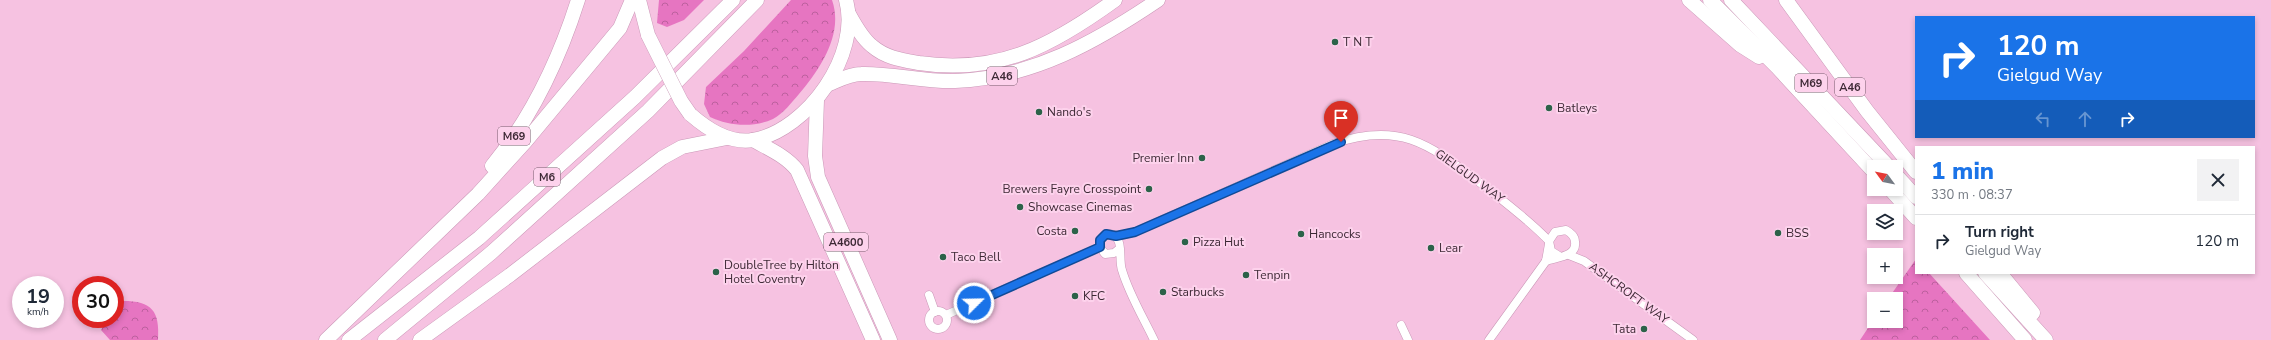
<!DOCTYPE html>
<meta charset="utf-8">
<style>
body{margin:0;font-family:"Nunito Sans",sans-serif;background:#f2f2f3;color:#1f2937;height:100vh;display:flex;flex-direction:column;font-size:15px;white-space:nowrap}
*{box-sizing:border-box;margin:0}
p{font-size:13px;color:#747a83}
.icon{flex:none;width:22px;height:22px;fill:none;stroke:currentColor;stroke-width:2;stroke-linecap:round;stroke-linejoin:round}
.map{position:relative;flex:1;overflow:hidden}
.drawer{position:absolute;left:1915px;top:146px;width:340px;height:128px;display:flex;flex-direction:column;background:#fff;border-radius:0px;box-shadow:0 2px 6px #0003}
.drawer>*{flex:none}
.guide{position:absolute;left:1915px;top:16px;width:340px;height:122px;border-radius:0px;box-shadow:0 2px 6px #0003;background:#1a73e8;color:#fff;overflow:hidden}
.needle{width:26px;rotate:302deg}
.fabs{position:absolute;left:1867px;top:160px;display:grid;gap:8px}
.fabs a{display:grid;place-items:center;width:36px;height:36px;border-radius:0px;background:#fff;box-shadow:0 2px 6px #0003;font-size:20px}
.speed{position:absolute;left:12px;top:276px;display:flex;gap:8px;font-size:20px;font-weight:700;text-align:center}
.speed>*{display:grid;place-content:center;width:52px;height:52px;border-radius:50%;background:#fff;box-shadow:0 2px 6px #0003;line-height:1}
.speed small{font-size:10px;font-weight:400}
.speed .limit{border:6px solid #d22;background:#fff;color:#111}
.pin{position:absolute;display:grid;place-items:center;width:34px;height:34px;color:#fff;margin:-41px -17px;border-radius:50% 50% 50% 0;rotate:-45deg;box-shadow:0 0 4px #0007}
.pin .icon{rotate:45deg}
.me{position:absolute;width:44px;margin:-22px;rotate:67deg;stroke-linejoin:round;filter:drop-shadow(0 0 3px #0008)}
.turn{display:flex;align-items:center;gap:14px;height:84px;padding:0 16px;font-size:18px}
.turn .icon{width:52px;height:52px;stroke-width:2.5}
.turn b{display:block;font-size:28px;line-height:34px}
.lanes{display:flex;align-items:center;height:38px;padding:0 16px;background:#0003;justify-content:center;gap:20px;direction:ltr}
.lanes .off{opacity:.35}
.round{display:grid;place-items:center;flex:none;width:42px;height:42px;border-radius:0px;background:#f2f2f3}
.overview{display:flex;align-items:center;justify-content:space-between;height:68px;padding:0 16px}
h1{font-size:24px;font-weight:800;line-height:30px;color:#1a73e8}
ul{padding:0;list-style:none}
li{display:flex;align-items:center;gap:12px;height:52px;padding:0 16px;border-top:1px solid #e0e1e3}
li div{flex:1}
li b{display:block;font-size:15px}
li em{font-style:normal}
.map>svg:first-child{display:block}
.forest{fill:url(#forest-crowns)}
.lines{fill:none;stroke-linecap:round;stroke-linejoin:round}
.street-casing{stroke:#ca98b7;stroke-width:9}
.highway-casing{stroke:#ca98b7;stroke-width:15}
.street{stroke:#fff;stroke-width:8}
.highway{stroke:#fff;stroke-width:14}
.highway-bridge-casing{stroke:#ca98b7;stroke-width:15;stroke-linecap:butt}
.highway-bridge{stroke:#fff;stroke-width:14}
.route-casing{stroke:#114b97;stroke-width:10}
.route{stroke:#1a73e8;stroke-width:7}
.poi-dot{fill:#2c6249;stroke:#fdd2ec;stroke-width:1.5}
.labels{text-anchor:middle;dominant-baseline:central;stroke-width:4;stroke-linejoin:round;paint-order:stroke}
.shield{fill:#fdd2ec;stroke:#775c6c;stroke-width:1}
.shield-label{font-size:11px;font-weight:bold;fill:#3d2935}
.poi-label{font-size:12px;fill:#3d2935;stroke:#fdd2ec;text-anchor:start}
.street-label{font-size:12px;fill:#3d2935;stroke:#fdd2ec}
</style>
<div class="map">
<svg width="2271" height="340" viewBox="0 0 2271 340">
<defs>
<pattern id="forest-crowns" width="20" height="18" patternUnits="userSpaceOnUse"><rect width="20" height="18" fill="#e675c1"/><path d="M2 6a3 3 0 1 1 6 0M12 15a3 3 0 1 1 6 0" fill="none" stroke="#bc609e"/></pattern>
</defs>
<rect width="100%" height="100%" fill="#f6c2e1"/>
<g class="forest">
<path d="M659,0H704L684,20L667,27L657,23Z"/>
<path d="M791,0H832C844,34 820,69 799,94C792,102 783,114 773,119C753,128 729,126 710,117L704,104L706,87L744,51Z"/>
<path d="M1916,259V273H1929L1990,340H1860L1874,319V321H1896V299H1888Z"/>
<path d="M123,301C152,301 160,311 158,340H110L101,330L107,319H115V310Z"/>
</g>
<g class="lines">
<g class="street-casing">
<g id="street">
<path d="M1116,236L1135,232L1333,144C1401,120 1431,146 1483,185C1506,203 1529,220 1549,241"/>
<path d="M1119,249L1114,253L1105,254L1100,247C1099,236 1112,228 1118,240C1122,246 1119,262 1122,270C1129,294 1143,317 1154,340"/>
<path d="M1569,255L1584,261L1693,340"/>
<path d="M1546,261C1556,257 1577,257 1575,242C1575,236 1571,233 1566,230L1555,232L1549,241L1551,251L1559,256"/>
<path d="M929,295L935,312"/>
<circle cx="938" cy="320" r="9"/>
<path d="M946,315L1100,247"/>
<path d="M1401,325L1408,340"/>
<path d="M1489,340L1546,261L1549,244"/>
</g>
</g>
<g class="highway-casing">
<g id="highway">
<path d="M639,0L648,35"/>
<path d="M1689,0L1740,45L1759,57"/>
<path d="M1710,0L1777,67L1874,172"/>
<path d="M1731,0L1889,167"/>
<path d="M1786,0L1867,111L1916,172"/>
<path d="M849,14C855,25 862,38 872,46C886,58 902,60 919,63C999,75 1053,45 1115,0"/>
<path d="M829,84C839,80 850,74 861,74C892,73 923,82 955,81C1032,78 1096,42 1158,0"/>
<path d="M817,100L815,156L818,177L890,340"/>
<path d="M690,114C707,129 729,144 753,140C808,130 861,54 846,0"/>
<path d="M753,140C769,149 786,156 797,170L873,340"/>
<path d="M492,166C532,117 559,60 578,0"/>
<path d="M1896,175L1916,197"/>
<path d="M1890,189L1916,218"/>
<path d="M1966,273L2025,340"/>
<path d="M1985,273L2046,340"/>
<path d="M2000,273L2033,313"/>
<path d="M326,340L478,194L526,141L620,28L632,0"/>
<path d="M349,340L479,238L635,97L733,0"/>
<path d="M385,340L491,253L648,111L757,0"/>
<path d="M420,340L510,275L662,158L682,147L727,138"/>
</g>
</g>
<use href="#street" class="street"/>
<use href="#highway" class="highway"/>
<g class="highway-bridge-casing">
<path id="highway-bridge" d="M648,35L681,101L690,114"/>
</g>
<use href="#highway-bridge" class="highway-bridge"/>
</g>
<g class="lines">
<g class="route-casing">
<path id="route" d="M974,303L1100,247V240L1106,234L1116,236L1135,232L1341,142"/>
</g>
<use href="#route" class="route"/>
</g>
<g class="poi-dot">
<circle cx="1335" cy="42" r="4"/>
<circle cx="1549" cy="108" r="4"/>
<circle cx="1039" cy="112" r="4"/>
<circle cx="1202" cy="158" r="4"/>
<circle cx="1149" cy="189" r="4"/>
<circle cx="1020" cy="207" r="4"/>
<circle cx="1075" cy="231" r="4"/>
<circle cx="1778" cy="233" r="4"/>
<circle cx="1301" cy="234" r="4"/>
<circle cx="1185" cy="242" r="4"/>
<circle cx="1431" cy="248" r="4"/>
<circle cx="943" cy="257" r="4"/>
<circle cx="716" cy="272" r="4"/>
<circle cx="1246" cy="275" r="4"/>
<circle cx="1163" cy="292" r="4"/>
<circle cx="1075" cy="296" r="4"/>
<circle cx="1644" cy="329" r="4"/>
</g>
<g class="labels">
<g class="shield">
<rect x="987" y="67" width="30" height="18" rx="3"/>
<rect x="1795" y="74" width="32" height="18" rx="3"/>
<rect x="1835" y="78" width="30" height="18" rx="3"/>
<rect x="498" y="127" width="32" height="18" rx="3"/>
<rect x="534" y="168" width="26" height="18" rx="3"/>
<rect x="824" y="233" width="44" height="18" rx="3"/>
</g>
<g class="shield-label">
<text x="1002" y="76">A46</text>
<text x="1811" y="83">M69</text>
<text x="1850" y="87">A46</text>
<text x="514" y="136">M69</text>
<text x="547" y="177">M6</text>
<text x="846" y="242">A4600</text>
</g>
<g class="poi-label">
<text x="1343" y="42">T N T</text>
<text x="1557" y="108">Batleys</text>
<text x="1047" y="112">Nando's</text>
<text x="1194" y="158" text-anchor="end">Premier Inn</text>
<text x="1141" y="189" text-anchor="end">Brewers Fayre Crosspoint</text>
<text x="1028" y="207">Showcase Cinemas</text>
<text x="1067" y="231" text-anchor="end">Costa</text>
<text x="1786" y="233">BSS</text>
<text x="1309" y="234">Hancocks</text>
<text x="1193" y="242">Pizza Hut</text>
<text x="1439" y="248">Lear</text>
<text x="951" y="257">Taco Bell</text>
<text x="724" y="265">DoubleTree by Hilton<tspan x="724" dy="14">Hotel Coventry</tspan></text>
<text x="1254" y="275">Tenpin</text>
<text x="1171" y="292">Starbucks</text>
<text x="1083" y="296">KFC</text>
<text x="1636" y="329" text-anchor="end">Tata</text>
</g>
<g class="street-label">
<text transform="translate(1470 176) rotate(36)">GIELGUD WAY</text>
<text transform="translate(1629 293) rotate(36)">ASHCROFT WAY</text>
</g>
</g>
</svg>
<div class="fabs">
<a><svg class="needle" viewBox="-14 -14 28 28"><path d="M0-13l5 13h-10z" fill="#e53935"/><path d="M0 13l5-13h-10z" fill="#747a83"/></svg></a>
<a><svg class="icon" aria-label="layers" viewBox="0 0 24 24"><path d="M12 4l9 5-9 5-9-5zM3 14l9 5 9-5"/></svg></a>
<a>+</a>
<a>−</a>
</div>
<div class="speed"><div>19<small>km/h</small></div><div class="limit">30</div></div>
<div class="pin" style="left:1341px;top:142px;background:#d93025"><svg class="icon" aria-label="arrive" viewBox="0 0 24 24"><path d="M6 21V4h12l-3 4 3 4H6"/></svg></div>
<svg class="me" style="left:974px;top:303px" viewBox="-20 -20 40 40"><circle r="17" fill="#1a73e8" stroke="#fff" stroke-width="3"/><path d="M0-11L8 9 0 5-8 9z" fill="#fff"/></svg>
<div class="guide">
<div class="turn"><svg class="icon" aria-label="right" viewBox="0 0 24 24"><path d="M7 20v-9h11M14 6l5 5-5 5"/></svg><div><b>120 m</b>Gielgud Way</div></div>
<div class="lanes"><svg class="icon off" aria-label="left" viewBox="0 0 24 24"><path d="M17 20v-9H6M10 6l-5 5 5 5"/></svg><svg class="icon off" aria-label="ahead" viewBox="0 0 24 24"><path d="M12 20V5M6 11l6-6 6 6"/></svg><svg class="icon" aria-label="right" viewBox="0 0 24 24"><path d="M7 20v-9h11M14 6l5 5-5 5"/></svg></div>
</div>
<section class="drawer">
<div class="overview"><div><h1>1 min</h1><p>330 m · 08:37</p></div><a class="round"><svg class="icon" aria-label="close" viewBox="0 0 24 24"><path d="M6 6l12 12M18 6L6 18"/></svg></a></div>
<ul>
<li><svg class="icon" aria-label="right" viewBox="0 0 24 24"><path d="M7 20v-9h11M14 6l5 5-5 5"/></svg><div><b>Turn right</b><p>Gielgud Way</p></div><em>120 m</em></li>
</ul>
</section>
</div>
